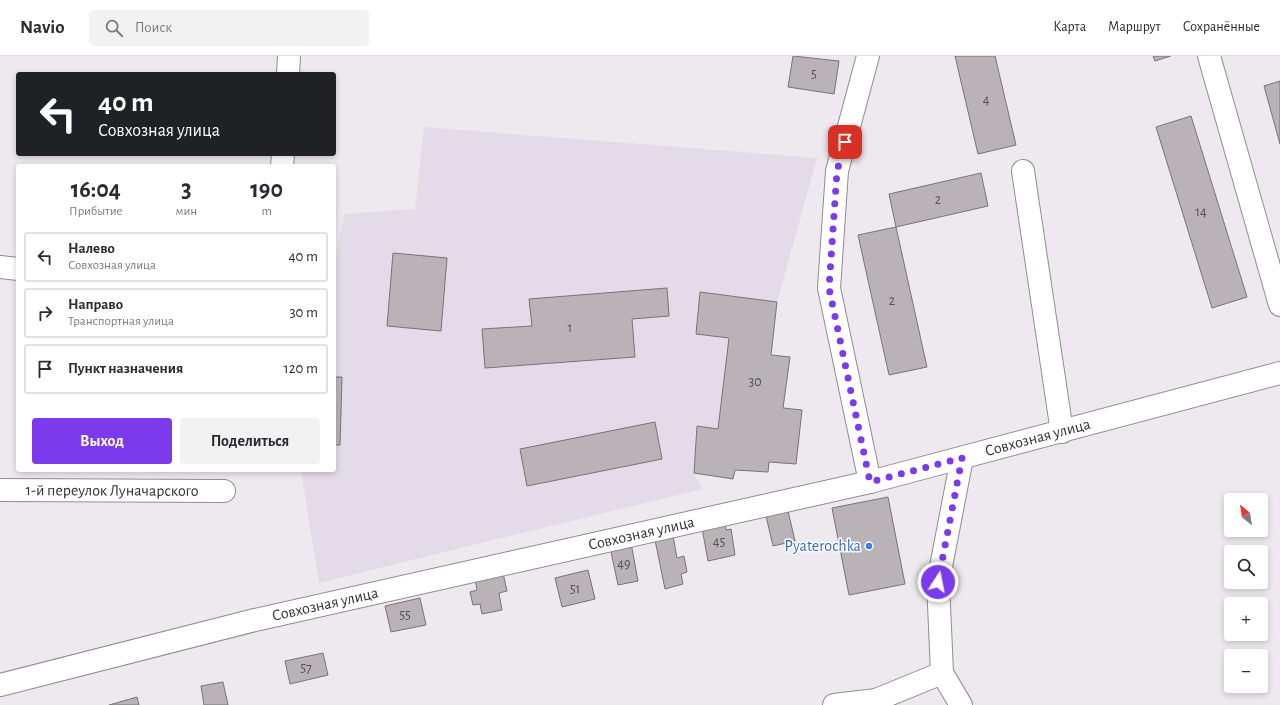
<!DOCTYPE html>
<html lang="ru">
<meta charset="utf-8">
<style>
body{margin:0;font-family:"Alegreya Sans",sans-serif;background:#f2f2f3;color:#2b2b33;height:100vh;display:flex;flex-direction:column;font-size:15px;white-space:nowrap}
*{box-sizing:border-box;margin:0}
p{font-size:13px;color:#7c7c81}
.icon{flex:none;width:22px;height:22px;fill:none;stroke:currentColor;stroke-width:2;stroke-linecap:round;stroke-linejoin:round}
.map{position:relative;flex:1;overflow:hidden}
.panel{position:absolute;left:16px;top:108px;width:320px;height:308px;display:flex;flex-direction:column;background:#fff;border-radius:4px;box-shadow:0 2px 6px #0003}
.panel>*{flex:none}
.banner{position:absolute;left:16px;top:16px;width:320px;height:84px;border-radius:4px;box-shadow:0 2px 6px #0003;background:#202124;color:#fff;overflow:hidden}
.needle{width:26px;rotate:330deg}
.controls{position:absolute;left:1224px;top:437px;display:grid;gap:8px}
.controls a{display:grid;place-items:center;width:44px;height:44px;border-radius:4px;background:#fff;box-shadow:0 2px 6px #0003;font-size:20px}
.pin{position:absolute;display:grid;place-items:center;width:34px;height:34px;color:#fff;margin:-17px;border-radius:8px;box-shadow:0 2px 6px #0006}
.me{position:absolute;width:44px;margin:-22px;rotate:11deg;stroke-linejoin:round;filter:drop-shadow(0 0 3px #0008)}
.turn{display:flex;align-items:center;gap:14px;height:84px;padding:0 16px;font-size:18px}
.turn .icon{width:52px;height:52px;stroke-width:2.5}
.turn b{display:block;font-size:28px;line-height:34px}
.eta{display:flex;justify-content:space-evenly;align-items:center;height:68px;text-align:center}
.eta b{font-size:24px;font-weight:700;line-height:28px}
.primary-button{display:flex;gap:8px;margin-top:auto;padding:8px 16px}
.primary-button a{flex:1;height:46px;border-radius:4px;background:#7c3aed;color:#fff;font-size:16px;font-weight:700;line-height:46px;text-align:center}
.primary-button a+a{background:#f2f2f3;color:#2b2b33}
ul{padding:0;list-style:none}
li{display:flex;align-items:center;gap:12px;height:50px;margin:0 8px 6px;padding:0 8px;border:2px solid #e1e1e2;border-radius:4px}
li div{flex:1}
li b{display:block;font-size:15px}
li em{font-style:normal}
header{display:flex;align-items:center;gap:24px;box-sizing:border-box;height:56px;padding:0 20px;background:#fff;border-bottom:1px solid #e1e1e2}
header strong{font-size:19px}
nav{display:flex;gap:22px;margin-inline-start:auto;font-size:14px}
.search{width:280px;height:36px;background:#f2f2f3;display:flex;align-items:center;gap:10px;box-sizing:border-box;padding:0 14px;border-radius:4px;color:#7c7c81;font-size:15px}
.map>svg:first-child{display:block}
.built{fill:#e3dbe8}
.building{fill:#b9b3b7;stroke:#787377}
.lines{fill:none;stroke-linecap:round;stroke-linejoin:round}
.minor-casing{stroke:#908c92;stroke-width:24}
.minor{stroke:#fff;stroke-width:22}
.route{stroke:#7c3aed;stroke-width:7;stroke-dasharray:0 12.6}
.shop-dot{fill:#3f7fe0;stroke:#fff;stroke-width:1.5}
.labels{text-anchor:middle;dominant-baseline:central;stroke-width:3;stroke-linejoin:round;paint-order:stroke}
.number-label{font-size:14px;fill:#545254}
.street-label{font-size:16px;fill:#333133;stroke:#fff}
.shop-label{font-size:16px;fill:#366cbe;stroke:#fff;text-anchor:end}
</style>
<header>
<strong>Navio</strong>
<div class="search"><svg class="icon" aria-label="search" viewBox="0 0 24 24"><circle cx="10" cy="10" r="6"/><path d="M15 15l6 6"/></svg>Поиск</div>
<nav><a>Карта</a><a>Маршрут</a><a>Сохранённые</a></nav>
</header>
<div class="map">
<svg width="1280" height="649" viewBox="0 0 1280 649">
<rect width="100%" height="100%" fill="#ede9ef"/>
<path class="built" d="M424,71L817,102L777,246L700,237L696,277L729,282L718,373L697,371L694,417L702,433L319,527L301,414H334V213L344,158L415,153Z"/>
<g class="building">
<path d="M793,0L839,5L834,38L788,31Z"/>
<path d="M955,0H995L1016,89L978,98Z"/>
<path d="M1153,0H1171L1155,5Z"/>
<path d="M1280,25V88L1264,30Z"/>
<path d="M1191,60L1247,241L1212,252L1156,71Z"/>
<path d="M981,117L988,150L896,171L889,138Z"/>
<path d="M896,171L927,311L889,319L858,179Z"/>
<path d="M393,197L447,202L441,275L387,270Z"/>
<path d="M667,232L669,260L632,263L635,301L485,312L482,273L532,270L529,243Z"/>
<path d="M700,236L777,246L771,299L790,301L783,352L802,354L796,408L769,406L768,416L735,414L733,423L694,417L697,370L718,373L729,282L696,278Z"/>
<path d="M334,321H342L340,389H334Z"/>
<path d="M655,366L662,403L527,430L520,393Z"/>
<path d="M888,441L905,528L849,539L832,452Z"/>
<path d="M788,455L795,485L773,490L766,460Z"/>
<path d="M725,468L726,474L731,473L735,499L708,505L702,472Z"/>
<path d="M673,480L677,502L684,500L687,516L681,518L683,528L665,533L655,484Z"/>
<path d="M631,487L638,525L618,529L610,491Z"/>
<path d="M588,514L595,543L562,551L555,522Z"/>
<path d="M503,517L507,535L499,537L502,554L482,558L480,548L473,549L470,536L477,534L475,522Z"/>
<path d="M420,542L426,569L391,576L385,550Z"/>
<path d="M323,597L328,619L290,628L285,605Z"/>
<path d="M223,626L228,649H204L201,630Z"/>
<path d="M137,641L139,649H109Z"/>
</g>
<g class="lines">
<g class="minor-casing">
<g id="minor">
<path d="M868,0L837,115L829,232L870,426"/>
<path d="M1209,0L1280,249"/>
<path d="M288,18L289,0"/>
<path d="M282,110L283,98"/>
<path d="M1023,115L1062,376"/>
<path d="M0,211L18,213"/>
<path id="s1" d="M0,434L224,435"/>
<path id="s2" d="M0,629L255,564L870,426L1280,317"/>
<path d="M834,649L876,644L942,617"/>
<path d="M961,649L942,617L938,526L962,402"/>
</g>
</g>
<use href="#minor" class="minor"/>
</g>
<g class="lines">
<path class="route" d="M845,86L837,115L829,232L870,426L962,402L938,526"/>
</g>
<circle class="shop-dot" cx="869" cy="490" r="4"/>
<g class="labels">
<g class="number-label">
<text x="814" y="18">5</text>
<text x="986" y="44">4</text>
<text x="938" y="144">2</text>
<text x="1201" y="156">14</text>
<text x="892" y="245">2</text>
<text x="570" y="272">1</text>
<text x="755" y="326">30</text>
<text x="719" y="486">45</text>
<text x="624" y="508">49</text>
<text x="575" y="533">51</text>
<text x="405" y="559">55</text>
<text x="306" y="612">57</text>
</g>
<g class="street-label">
<text stroke="none"><textPath href="#s2" startOffset="1067">Совхозная улица</textPath></text>
<text stroke="none"><textPath href="#s1" startOffset="112">1-й переулок Луначарского</textPath></text>
<text stroke="none"><textPath href="#s2" startOffset="659">Совхозная улица</textPath></text>
<text stroke="none"><textPath href="#s2" startOffset="335">Совхозная улица</textPath></text>
</g>
<g class="shop-label">
<text x="861" y="490">Pyaterochka</text>
</g>
</g>
</svg>
<div class="controls">
<a><svg class="needle" viewBox="-14 -14 28 28"><path d="M0-13l5 13h-10z" fill="#e53935"/><path d="M0 13l5-13h-10z" fill="#7c7c81"/></svg></a>
<a><svg class="icon" aria-label="search" viewBox="0 0 24 24"><circle cx="10" cy="10" r="6"/><path d="M15 15l6 6"/></svg></a>
<a>+</a>
<a>−</a>
</div>
<div class="pin" style="left:845px;top:86px;background:#d93025"><svg class="icon" aria-label="arrive" viewBox="0 0 24 24"><path d="M6 21V4h12l-3 4 3 4H6"/></svg></div>
<svg class="me" style="left:938px;top:526px" viewBox="-20 -20 40 40"><circle r="17" fill="#7c3aed" stroke="#fff" stroke-width="3"/><path d="M0-11L8 9 0 5-8 9z" fill="#fff"/></svg>
<div class="banner">
<div class="turn"><svg class="icon" aria-label="left" viewBox="0 0 24 24"><path d="M17 20v-9H6M10 6l-5 5 5 5"/></svg><div><b>40 m</b>Совхозная улица</div></div>
</div>
<section class="panel">
<div class="eta">
<div><b>16:04</b><p>Прибытие</p></div>
<div><b>3</b><p>мин</p></div>
<div><b>190</b><p>m</p></div>
</div>
<ul>
<li><svg class="icon" aria-label="left" viewBox="0 0 24 24"><path d="M17 20v-9H6M10 6l-5 5 5 5"/></svg><div><b>Налево</b><p>Совхозная улица</p></div><em>40 m</em></li>
<li><svg class="icon" aria-label="right" viewBox="0 0 24 24"><path d="M7 20v-9h11M14 6l5 5-5 5"/></svg><div><b>Направо</b><p>Транспортная улица</p></div><em>30 m</em></li>
<li><svg class="icon" aria-label="arrive" viewBox="0 0 24 24"><path d="M6 21V4h12l-3 4 3 4H6"/></svg><div><b>Пункт назначения</b></div><em>120 m</em></li>
</ul>
<div class="primary-button"><a>Выход</a><a>Поделиться</a></div>
</section>
</div>
